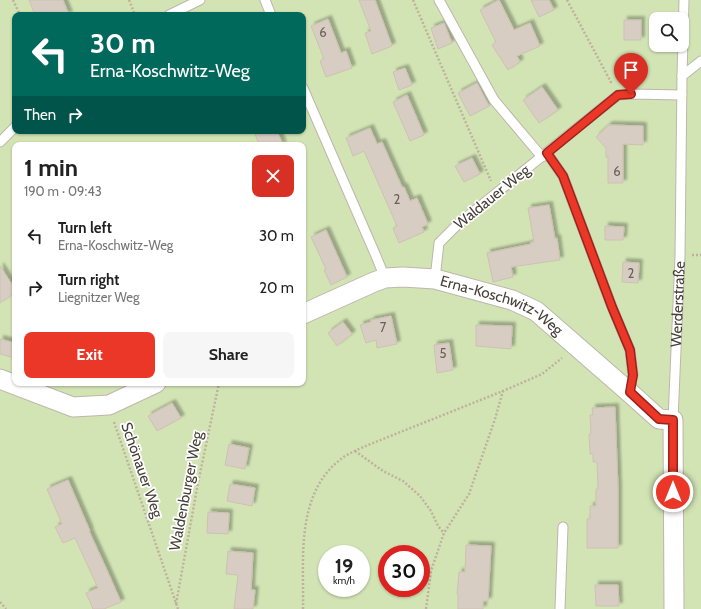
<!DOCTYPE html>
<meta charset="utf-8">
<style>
body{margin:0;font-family:Cabin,sans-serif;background:#f6f6f6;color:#222;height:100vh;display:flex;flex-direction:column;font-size:15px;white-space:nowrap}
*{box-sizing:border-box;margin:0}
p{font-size:13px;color:#767676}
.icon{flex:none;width:22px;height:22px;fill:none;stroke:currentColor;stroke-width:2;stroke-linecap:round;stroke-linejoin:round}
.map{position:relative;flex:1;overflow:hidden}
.details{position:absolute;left:12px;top:142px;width:294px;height:244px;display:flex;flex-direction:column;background:#fff;border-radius:8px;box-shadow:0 1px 3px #0004}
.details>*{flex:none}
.hud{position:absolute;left:12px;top:12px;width:294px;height:122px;border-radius:8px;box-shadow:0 1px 3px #0004;background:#00695c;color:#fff;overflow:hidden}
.tools{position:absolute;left:649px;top:12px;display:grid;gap:8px}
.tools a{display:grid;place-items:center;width:40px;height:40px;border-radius:8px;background:#fff;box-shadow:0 1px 3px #0004;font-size:20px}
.speed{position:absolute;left:318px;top:545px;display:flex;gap:8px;font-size:20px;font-weight:700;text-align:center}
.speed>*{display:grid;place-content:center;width:52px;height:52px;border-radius:50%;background:#fff;box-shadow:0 1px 3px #0004;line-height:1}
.speed small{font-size:10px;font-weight:400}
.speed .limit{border:6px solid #d22;background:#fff;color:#111}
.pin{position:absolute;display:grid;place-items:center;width:34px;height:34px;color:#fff;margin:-41px -17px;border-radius:50% 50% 50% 0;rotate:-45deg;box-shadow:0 0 4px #0007}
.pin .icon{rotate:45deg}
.me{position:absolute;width:44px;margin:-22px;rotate:0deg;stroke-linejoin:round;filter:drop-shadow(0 0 3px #0008)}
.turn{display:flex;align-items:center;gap:14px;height:84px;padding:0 12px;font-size:18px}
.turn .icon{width:52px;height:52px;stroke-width:2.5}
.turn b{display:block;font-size:28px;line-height:34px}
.then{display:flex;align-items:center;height:38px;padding:0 12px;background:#0003;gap:8px;font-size:15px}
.round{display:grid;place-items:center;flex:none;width:42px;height:42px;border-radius:8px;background:#f6f6f6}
.headline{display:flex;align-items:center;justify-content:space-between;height:68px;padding:0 12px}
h1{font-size:24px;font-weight:800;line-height:30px}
.cta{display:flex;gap:8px;margin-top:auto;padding:8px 12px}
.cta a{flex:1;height:46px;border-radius:8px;background:#eb3728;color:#fff;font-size:16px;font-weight:800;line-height:46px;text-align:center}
.cta a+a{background:#f6f6f6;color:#222}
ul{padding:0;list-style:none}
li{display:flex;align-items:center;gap:12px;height:52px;padding:0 12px}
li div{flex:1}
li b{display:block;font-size:15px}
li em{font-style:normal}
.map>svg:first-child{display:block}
.green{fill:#d2e4b4;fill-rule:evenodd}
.building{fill:#d7cdc2;stroke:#cec1b3;filter:url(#shadow)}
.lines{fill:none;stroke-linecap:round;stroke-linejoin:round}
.lane-casing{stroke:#beb6ac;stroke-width:11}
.street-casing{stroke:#beb6ac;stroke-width:21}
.path{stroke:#bfb19e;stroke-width:2.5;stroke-dasharray:2 2;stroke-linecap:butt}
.lane{stroke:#fff;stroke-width:9}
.street{stroke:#fff;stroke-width:19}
.route-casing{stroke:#99241a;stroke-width:10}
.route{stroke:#eb3728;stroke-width:7}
.labels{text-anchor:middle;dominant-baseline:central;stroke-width:3.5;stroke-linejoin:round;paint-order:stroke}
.number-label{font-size:13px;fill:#6a625a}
.street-label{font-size:15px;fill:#463f38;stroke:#fff}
</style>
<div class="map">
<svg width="701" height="609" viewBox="0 0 701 609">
<defs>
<filter id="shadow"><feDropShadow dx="3.5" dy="-3.5" stdDeviation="1" flood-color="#0004"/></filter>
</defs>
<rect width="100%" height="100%" fill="#f3efe9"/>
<path class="green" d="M0,0H701V609H0ZM15,15H303V131H15ZM656,19H682V45H656ZM15,145H303V383H15ZM327,554H361V588H327ZM387,554H421V588H387Z"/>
<g class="building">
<path d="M29,0H63L69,15H35Z"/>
<path d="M359,0H375L392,46L372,54L365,33L371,31Z"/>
<path d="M499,0L514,30L530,23L540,46L517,56L520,62L508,70L492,45L496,42L480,10Z"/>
<path d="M531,0H549L554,10L539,17Z"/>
<path d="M328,19L341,53L346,51L352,68L326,77L320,61L324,59L311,26Z"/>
<rect x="624" y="20" width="17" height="20"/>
<path d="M444,23L452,43L438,49L431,28Z"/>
<path d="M405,68L412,85L399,90L393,72Z"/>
<path d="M477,83L489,106L470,116L458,93Z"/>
<path d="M542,87L558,110L539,123L523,100Z"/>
<path d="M407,95L424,135L410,141L393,102Z"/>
<path d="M609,125L643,126V145L623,144V183H608V157H606V148L596,137Z"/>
<path d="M370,128L377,144L382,142L402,187H404L410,201L417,198L428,224L422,227L424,232L399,243L393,228L397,226L364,151L353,156L346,138Z"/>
<path d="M254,131H277L283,145H259Z"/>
<path d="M472,158L480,174L464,182L455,166Z"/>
<path d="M549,205L555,239L557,238L560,260L511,267L513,277L493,282L487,253L531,244V242H534L528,208Z"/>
<path d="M605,226L624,227L623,240H605Z"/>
<path d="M326,230L347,277L331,285L324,270L326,269L311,237Z"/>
<path d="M623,262L639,263L638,283L622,282Z"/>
<path d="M0,266L15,289V293L0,303Z"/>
<path d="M391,316L397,344L377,348L376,340L366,343L360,325L371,322V320Z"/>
<path d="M343,322L352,334L337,346L328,333Z"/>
<path d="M476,325L512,326L511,349L476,346Z"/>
<path d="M0,339L15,343V358L0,354Z"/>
<path d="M449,343L453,370L437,373L434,345Z"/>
<path d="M172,403L181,418L157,431L148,416Z"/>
<path d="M615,407L618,488V548H587V519H590V506H596V489H598L597,462H593V454H590L589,434H591L590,415H593L592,408Z"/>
<path d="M229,444L249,448L245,469L225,465Z"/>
<path d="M68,480L90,531H89L106,568L121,602L104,609H93L86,593L98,588L75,538L63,543L55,527L62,524L47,489Z"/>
<path d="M230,484L255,488L252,506L227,501Z"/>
<path d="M208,512L229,513L228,534L207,533Z"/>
<path d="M466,545L491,546L488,601H483V609H458V594H457L459,572H465Z"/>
<path d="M228,551L253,553L251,590H255L253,609H234L238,575L226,574Z"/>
<path d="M595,585H618L619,606H596Z"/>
</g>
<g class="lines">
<g class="lane-casing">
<g id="lane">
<path d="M265,0L271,15"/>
<path d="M439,0L494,100L542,157"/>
<path d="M169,15L200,0"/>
<path d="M682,76L701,61"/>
<path d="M303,88L376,256L385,278"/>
<path d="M0,142L15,127"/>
<path d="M547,153L563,176L612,307L630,350L633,375L629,392"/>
<path d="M435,279L439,243L458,224L618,95L631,94L682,95"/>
<path id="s1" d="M673,420L680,256L682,76L684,0"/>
<path d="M560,609L563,527"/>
</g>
</g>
<g class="street-casing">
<g id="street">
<path id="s2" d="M303,314L374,282L385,278L403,277L435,279L512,300L536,311L629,392L659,419L673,420L674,609"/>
<path d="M0,379L73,407L109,405L156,383"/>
</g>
</g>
<g class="path">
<path d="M13,0L20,15"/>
<path d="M129,0L135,15"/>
<path d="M413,0L491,181"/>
<path d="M567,0L612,84"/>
<path d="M692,255H701"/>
<path d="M114,422L178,609"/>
<path d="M355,451L383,471L403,481L420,496L431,511L438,526L444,533"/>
<path d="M0,602L6,609"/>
<path d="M176,604L198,483L219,383"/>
<path d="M303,609C304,559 295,494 341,459C349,453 359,449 368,445L503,391L542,374L562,358"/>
<path d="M426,609L431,571L444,533L469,494L495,419L503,391"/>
</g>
<use href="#lane" class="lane"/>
<use href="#street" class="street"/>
</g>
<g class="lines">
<g class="route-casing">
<path id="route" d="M631,94L618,95L547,153L563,176L612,307L630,350L633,375L630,392L659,419L673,420V492"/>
</g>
<use href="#route" class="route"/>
</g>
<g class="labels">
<g class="number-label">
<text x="323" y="32">6</text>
<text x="617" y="171">6</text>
<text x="397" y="199">2</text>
<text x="631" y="273">2</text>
<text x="383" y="327">7</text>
<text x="443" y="353">5</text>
</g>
<g class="street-label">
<text transform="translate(492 197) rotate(-39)">Waldauer Weg</text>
<text stroke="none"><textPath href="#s1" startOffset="116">Werderstraße</textPath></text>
<text stroke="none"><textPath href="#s2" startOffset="212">Erna-Koschwitz-Weg</textPath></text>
<text transform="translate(142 470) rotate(71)">Schönauer Weg</text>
<text transform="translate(186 491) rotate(-79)">Waldenburger Weg</text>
</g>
</g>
</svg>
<div class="tools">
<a><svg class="icon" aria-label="search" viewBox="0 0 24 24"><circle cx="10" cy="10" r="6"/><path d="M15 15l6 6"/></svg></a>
</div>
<div class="speed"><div>19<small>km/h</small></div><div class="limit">30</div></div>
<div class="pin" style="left:631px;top:94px;background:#d93025"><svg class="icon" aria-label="arrive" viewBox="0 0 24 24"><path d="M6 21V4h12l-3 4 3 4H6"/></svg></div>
<svg class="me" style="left:673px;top:492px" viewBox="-20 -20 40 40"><circle r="17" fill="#eb3728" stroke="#fff" stroke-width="3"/><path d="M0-11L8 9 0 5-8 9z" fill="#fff"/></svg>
<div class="hud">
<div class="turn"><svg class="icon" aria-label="left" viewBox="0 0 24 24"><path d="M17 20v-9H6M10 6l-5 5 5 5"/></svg><div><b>30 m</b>Erna-Koschwitz-Weg</div></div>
<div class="then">Then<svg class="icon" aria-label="right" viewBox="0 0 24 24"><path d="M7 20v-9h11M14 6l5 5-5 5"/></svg></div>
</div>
<section class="details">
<div class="headline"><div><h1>1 min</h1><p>190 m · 09:43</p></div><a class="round" style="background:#d93025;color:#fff"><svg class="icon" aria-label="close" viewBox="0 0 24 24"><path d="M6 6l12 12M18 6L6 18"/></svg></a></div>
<ul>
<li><svg class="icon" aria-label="left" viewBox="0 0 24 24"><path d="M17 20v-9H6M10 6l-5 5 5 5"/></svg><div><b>Turn left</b><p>Erna-Koschwitz-Weg</p></div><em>30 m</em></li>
<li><svg class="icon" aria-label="right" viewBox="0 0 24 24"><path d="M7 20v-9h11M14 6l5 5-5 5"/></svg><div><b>Turn right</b><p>Liegnitzer Weg</p></div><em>20 m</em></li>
</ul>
<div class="cta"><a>Exit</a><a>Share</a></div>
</section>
</div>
